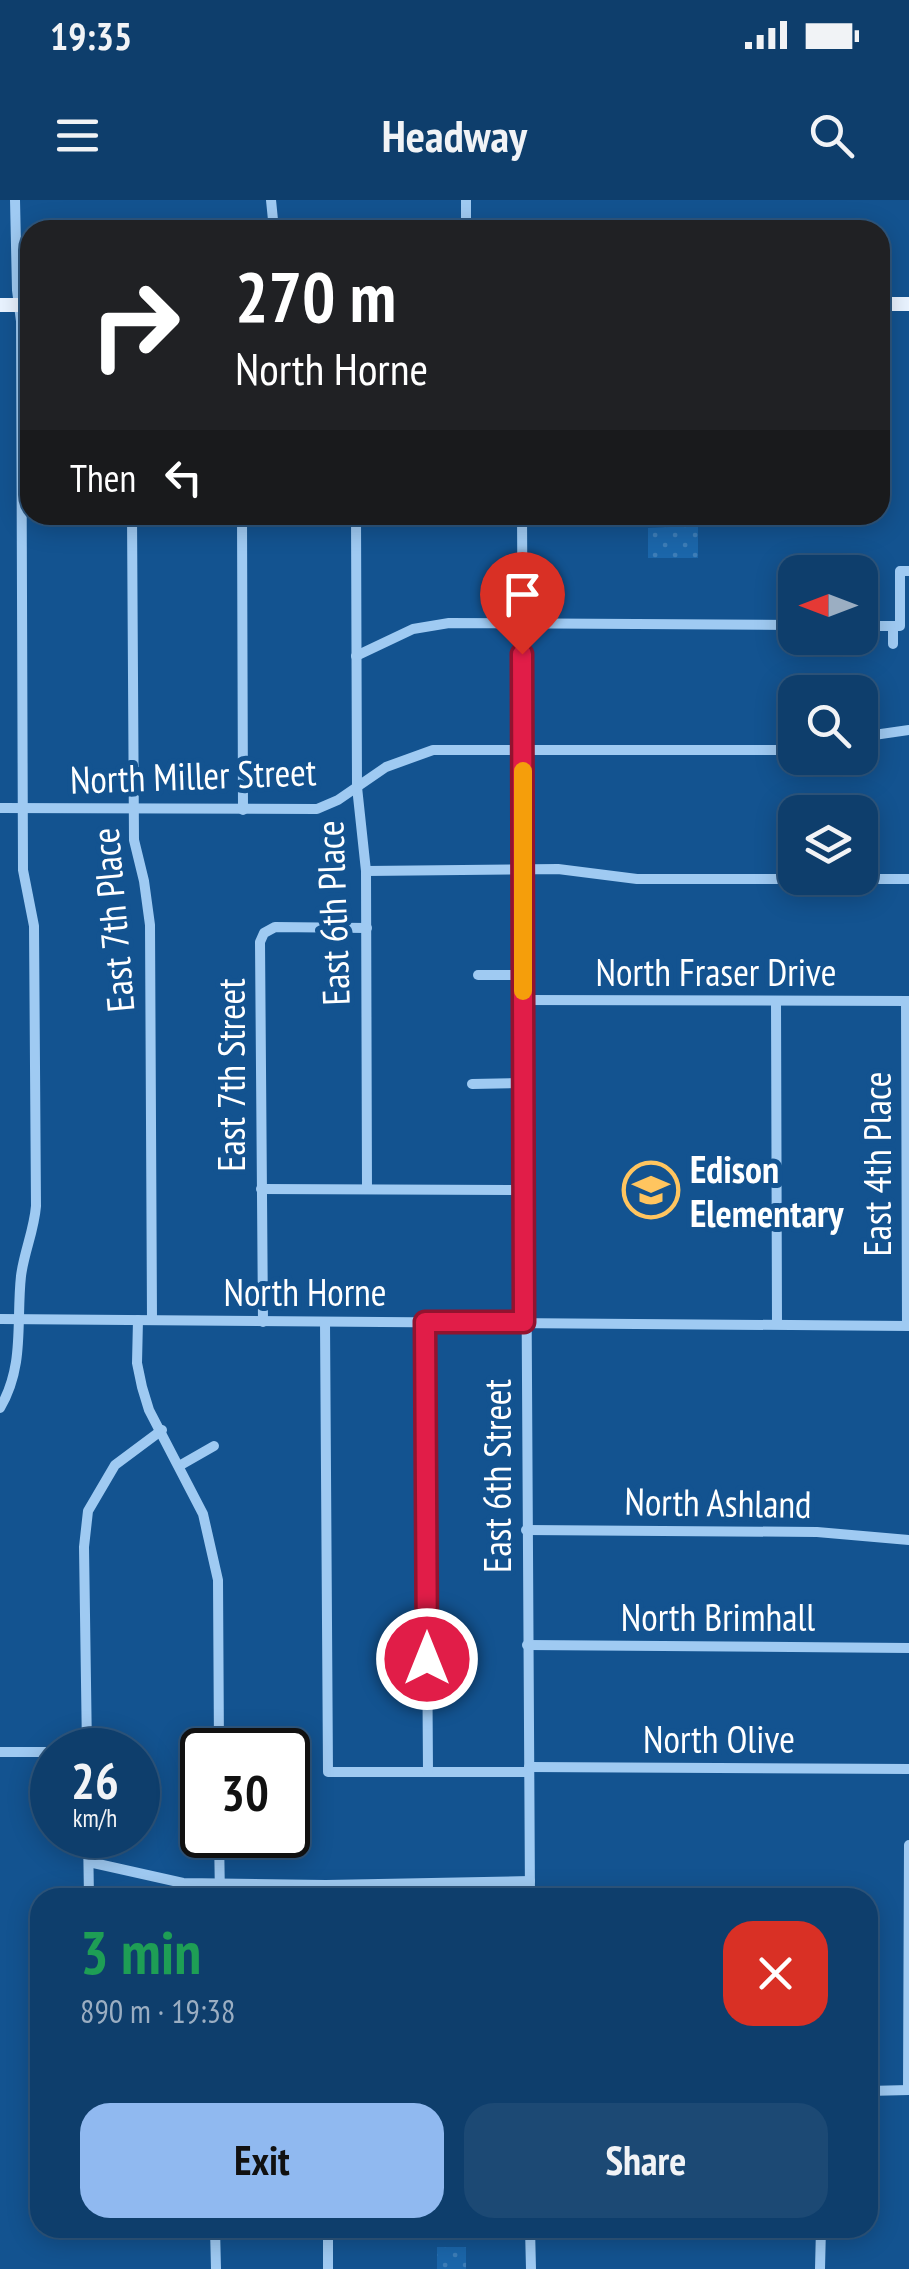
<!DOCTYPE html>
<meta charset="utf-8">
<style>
body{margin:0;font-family:"PT Sans Narrow",sans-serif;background:#1c4974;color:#f1f3f6;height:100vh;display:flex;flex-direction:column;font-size:38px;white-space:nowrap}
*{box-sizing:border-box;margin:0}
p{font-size:32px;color:#9baec2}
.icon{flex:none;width:55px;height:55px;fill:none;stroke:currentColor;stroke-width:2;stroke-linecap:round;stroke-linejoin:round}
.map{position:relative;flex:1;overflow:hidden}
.side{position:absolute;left:30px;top:1688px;width:848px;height:350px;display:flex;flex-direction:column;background:#0e3e6c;border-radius:30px;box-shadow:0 5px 25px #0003,0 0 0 2px #2e577f}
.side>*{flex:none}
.guide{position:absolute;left:20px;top:20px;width:870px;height:305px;border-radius:30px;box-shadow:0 5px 25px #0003,0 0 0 2px #2e577f;background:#202124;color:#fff;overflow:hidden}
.needle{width:65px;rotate:270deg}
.fabs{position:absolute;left:778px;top:355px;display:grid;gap:20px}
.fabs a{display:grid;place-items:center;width:100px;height:100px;border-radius:20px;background:#0e3e6c;box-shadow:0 5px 25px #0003,0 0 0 2px #2e577f;font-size:50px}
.speed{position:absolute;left:30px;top:1528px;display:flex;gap:20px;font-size:50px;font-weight:700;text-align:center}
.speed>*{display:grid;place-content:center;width:130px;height:130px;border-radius:50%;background:#0e3e6c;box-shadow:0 5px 25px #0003,0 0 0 2px #2e577f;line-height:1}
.speed small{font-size:25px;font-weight:400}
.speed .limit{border:5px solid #111;border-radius:15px;background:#fff;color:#111}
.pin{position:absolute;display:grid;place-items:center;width:85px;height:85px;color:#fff;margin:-102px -42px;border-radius:50% 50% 50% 0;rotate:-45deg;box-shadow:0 0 10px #0007}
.pin .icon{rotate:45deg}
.me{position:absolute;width:110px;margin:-55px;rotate:0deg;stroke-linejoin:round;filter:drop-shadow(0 0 8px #0008)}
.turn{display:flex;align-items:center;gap:35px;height:210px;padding:0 50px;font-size:45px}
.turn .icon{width:130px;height:130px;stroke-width:2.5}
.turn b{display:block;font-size:70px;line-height:85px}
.then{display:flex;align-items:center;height:95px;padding:0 50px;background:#0003;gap:20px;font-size:38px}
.round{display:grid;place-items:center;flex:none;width:105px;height:105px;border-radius:30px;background:#1c4974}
.summary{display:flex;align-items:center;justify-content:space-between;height:170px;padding:0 50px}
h1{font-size:60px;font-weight:600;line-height:75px;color:#1e9e55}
.button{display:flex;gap:20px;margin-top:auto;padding:20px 50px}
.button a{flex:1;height:115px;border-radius:30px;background:#90b9f0;color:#111;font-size:40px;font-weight:600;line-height:115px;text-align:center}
.button a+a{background:#1c4974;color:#f1f3f6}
.status{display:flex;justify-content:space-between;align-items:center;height:70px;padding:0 50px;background:#0e3e6c;direction:ltr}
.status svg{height:28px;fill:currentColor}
header{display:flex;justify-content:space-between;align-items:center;height:130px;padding:0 50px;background:#0e3e6c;font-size:45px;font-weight:600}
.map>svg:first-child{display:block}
.park{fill:url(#park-dots)}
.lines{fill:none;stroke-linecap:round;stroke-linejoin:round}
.minor{stroke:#9fcaf2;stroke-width:10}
.major{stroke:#e9f3ff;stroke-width:14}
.route-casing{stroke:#92132f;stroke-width:25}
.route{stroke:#e11d48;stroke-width:18}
.slow{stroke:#f59e0b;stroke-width:18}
.labels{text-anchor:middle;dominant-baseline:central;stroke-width:10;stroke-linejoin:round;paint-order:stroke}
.street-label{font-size:38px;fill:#fff;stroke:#135390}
.poi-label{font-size:38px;font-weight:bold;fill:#fff;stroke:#135390;text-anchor:start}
</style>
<div class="status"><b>19:35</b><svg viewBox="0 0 49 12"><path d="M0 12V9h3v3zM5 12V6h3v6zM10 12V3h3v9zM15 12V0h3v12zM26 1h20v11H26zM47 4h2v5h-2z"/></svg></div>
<header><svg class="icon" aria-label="menu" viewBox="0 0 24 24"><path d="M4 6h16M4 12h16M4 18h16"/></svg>Headway<svg class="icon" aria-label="search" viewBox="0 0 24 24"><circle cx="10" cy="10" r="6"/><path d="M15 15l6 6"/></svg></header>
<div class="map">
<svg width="909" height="2069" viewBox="0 0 909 2069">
<defs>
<pattern id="park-dots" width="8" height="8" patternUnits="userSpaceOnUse" patternTransform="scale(2.5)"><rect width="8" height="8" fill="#1b66aa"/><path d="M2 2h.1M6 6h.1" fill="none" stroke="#3d7db7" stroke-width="1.8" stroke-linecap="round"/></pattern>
</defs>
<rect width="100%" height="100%" fill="#135390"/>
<g class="park">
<path d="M672,315H698V358H648V328L671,327Z"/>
<rect x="437" y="2047" width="29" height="22"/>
</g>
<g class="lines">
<g class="minor">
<path d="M271,0L274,30"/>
<path d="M466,0V30"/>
<path d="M132,315L134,640L144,681L150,725L152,1120"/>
<path d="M242,315L243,610"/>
<path d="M356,315L357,587L366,671L367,989"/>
<path d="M522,315L530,1698"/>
<path d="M469,318H522"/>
<path d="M860,426H893"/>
<path d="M893,444V426H900V371H909"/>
<path d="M356,456L413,429L449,423L795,425"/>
<path d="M860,537L909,530"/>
<path d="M0,608L317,609L338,600L386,567L433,550H795"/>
<path d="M366,671L558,669L637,679H909"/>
<path d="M478,775H523"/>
<path d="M523,800L909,801"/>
<path d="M776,801L777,1123"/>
<path d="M906,801L907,1126"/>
<path d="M472,884L523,883"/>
<path d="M261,989L524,990"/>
<path d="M0,1119L909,1126"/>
<path d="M138,1120L137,1163L142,1187L149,1210L203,1314L218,1380L219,1550"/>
<path d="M263,1122L260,742L264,733L275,727L367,728"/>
<path d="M325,1122L328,1572H529"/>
<path d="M425,1122L428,1571"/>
<path d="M0,1208C25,1166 16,1122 21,1076C24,1052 34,1031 36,1006L34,726L23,670L21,121L17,90L15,0"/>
<path d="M179,1266L214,1246"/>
<path d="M526,1330L817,1332L909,1340"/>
<path d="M527,1445L909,1448"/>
<path d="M87,1550L84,1347L88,1311L115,1265L162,1230"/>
<path d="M0,1552H52"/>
<path d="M529,1567L909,1569"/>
<path d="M88,1635L89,1698"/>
<path d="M219,1635L220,1698"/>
<path d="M89,1662L183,1683L326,1685L530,1681"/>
<path d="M908,1890L909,1645"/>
<path d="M868,1891L909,1890"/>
<path d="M215,2028L216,2069"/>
<path d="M328,2028V2069"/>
<path d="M530,2028L531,2069"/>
<path d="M820,2069L821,2028"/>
</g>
<g class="major">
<path d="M880,104H909"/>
<path d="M0,105H30"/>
</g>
</g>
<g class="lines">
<g class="route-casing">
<path id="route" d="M427,1459L425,1122H524L522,454"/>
</g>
<use href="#route" class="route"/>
<path class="slow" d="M523,571V791"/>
</g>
<defs>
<g id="school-ring" transform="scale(2.875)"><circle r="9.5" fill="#135390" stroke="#ffc55f" stroke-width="1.5"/><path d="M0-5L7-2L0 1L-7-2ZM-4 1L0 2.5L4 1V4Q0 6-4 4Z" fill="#ffc55f"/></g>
</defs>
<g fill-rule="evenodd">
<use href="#school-ring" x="651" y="990"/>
</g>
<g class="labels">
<g class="street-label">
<text transform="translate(193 575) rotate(-2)">North Miller Street</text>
<text transform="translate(332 713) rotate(-92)">East 6th Place</text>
<text transform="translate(112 720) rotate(-95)">East 7th Place</text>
<text x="716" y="771">North Fraser Drive</text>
<text transform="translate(230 875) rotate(-90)">East 7th Street</text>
<text transform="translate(876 964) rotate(-90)">East 4th Place</text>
<text x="305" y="1091">North Horne</text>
<text transform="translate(496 1276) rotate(-90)">East 6th Street</text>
<text transform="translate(718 1302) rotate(1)">North Ashland</text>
<text x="718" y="1416">North Brimhall</text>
<text x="719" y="1538">North Olive</text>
</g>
<g class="poi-label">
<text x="690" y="968">Edison<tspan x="690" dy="44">Elementary</tspan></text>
</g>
</g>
</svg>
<div class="fabs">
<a><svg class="needle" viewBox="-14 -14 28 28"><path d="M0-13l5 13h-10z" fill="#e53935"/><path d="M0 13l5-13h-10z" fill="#9baec2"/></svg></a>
<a><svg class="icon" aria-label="search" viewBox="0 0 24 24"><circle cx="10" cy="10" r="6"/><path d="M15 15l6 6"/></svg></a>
<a><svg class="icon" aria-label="layers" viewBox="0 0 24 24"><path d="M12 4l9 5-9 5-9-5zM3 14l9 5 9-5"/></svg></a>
</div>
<div class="speed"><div>26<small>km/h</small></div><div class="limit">30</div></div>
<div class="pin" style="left:522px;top:454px;background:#d93025"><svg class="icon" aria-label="arrive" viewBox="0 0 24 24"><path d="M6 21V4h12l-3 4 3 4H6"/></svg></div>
<svg class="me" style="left:427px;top:1459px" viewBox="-20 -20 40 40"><circle r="17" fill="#e11d48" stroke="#fff" stroke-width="3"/><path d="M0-11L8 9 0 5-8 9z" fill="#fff"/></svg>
<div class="guide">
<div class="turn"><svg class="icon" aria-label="right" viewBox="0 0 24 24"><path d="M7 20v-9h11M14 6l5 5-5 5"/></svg><div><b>270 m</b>North Horne</div></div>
<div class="then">Then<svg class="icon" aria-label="left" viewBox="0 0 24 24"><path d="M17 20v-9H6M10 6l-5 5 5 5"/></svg></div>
</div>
<section class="side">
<div class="summary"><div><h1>3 min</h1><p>890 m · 19:38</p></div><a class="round" style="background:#d93025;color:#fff"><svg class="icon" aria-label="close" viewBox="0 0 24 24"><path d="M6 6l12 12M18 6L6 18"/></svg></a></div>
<div class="button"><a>Exit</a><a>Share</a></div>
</section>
</div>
